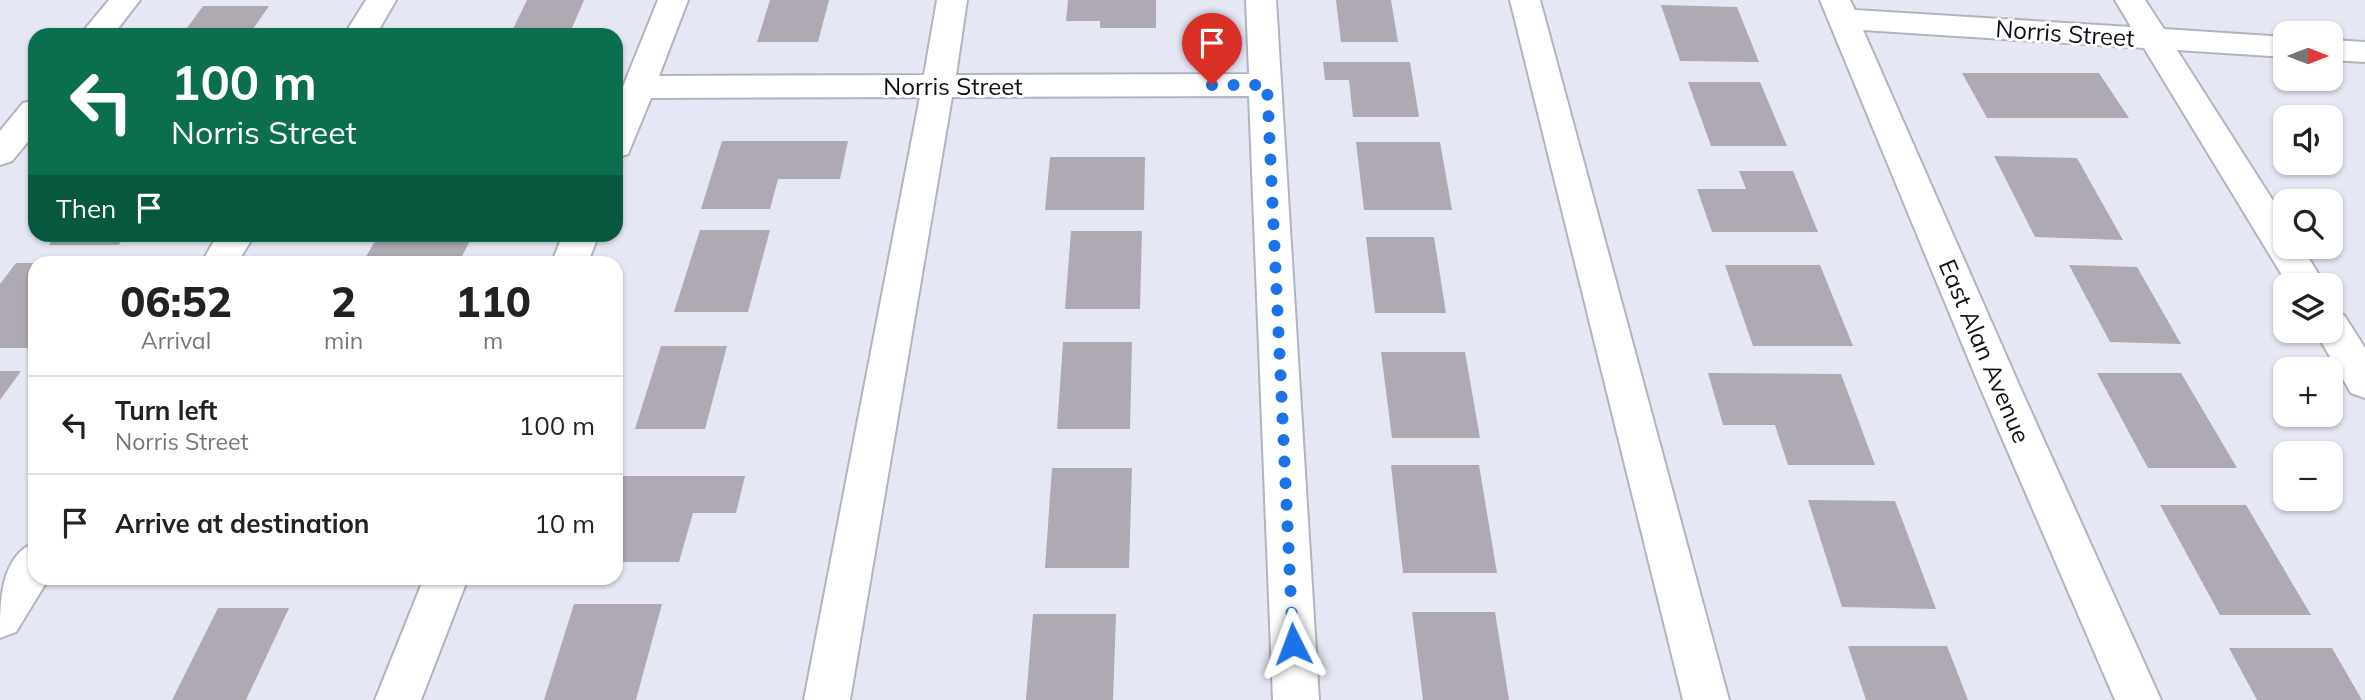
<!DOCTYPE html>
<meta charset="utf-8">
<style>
body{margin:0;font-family:Mulish,sans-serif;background:#f6f6f6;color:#222;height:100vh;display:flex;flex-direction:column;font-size:26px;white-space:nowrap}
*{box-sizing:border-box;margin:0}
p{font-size:23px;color:#767676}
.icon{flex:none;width:38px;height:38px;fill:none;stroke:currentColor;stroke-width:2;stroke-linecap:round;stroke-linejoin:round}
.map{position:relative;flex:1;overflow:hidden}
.drawer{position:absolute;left:28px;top:256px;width:595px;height:329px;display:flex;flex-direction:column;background:#fff;border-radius:21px;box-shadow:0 2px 5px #0004}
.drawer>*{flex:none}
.guide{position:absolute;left:28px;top:28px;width:595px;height:214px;border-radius:21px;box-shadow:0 2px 5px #0004;background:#0b6e4f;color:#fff;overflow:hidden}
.needle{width:46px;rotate:90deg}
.buttons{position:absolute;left:2273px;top:21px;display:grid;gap:14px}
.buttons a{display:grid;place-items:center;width:70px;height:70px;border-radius:14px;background:#fff;box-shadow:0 2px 5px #0004;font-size:35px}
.pin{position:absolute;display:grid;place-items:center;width:60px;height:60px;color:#fff;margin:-72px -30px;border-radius:50% 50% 50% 0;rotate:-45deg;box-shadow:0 0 7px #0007}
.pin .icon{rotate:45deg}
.me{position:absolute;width:77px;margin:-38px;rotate:357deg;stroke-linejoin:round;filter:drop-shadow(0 0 5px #0008)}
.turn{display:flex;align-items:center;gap:24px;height:147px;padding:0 28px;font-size:32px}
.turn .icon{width:91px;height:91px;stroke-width:2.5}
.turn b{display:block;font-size:49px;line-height:60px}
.then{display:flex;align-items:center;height:66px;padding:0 28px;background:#0003;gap:14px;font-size:26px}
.eta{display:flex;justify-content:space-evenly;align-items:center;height:119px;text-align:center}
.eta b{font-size:42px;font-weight:800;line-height:49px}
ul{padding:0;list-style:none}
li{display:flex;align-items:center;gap:21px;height:98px;padding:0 28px;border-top:2px solid #e0e0e0}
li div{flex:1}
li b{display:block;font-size:26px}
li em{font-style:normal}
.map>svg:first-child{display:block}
.building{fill:#aea9b3}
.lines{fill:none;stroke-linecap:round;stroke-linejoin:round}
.minor-casing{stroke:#b1b4bf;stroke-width:4}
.minor{fill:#fff;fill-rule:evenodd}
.route{stroke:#1a73e8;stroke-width:12;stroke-dasharray:0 21.6}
.labels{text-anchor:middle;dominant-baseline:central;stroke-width:6;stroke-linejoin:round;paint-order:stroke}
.street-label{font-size:24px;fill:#0e1013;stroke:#fff}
</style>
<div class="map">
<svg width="2365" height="700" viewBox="0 0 2365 700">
<rect width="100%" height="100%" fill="#e5e8f4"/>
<g class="building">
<path d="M527,0H584L569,35H510Z"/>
<path d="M770,0H829L818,42H757Z"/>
<path d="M1068,0H1156V28H1100V21H1066Z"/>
<path d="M1336,0H1391L1398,42H1341Z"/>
<path d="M1661,5L1737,7L1759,62L1680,61Z"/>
<path d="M203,6H269L249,35H182Z"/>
<path d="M1323,62H1410L1419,117H1353L1349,80H1325Z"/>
<path d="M1962,73H2099L2129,118H1987Z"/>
<path d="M1688,82H1760L1787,146H1711Z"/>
<path d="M722,141H848L840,179H778L770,209H701Z"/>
<path d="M1356,142H1440L1452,210H1364Z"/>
<path d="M1994,156L2077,158L2123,240L2035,237Z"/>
<path d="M1050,157H1145L1144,210H1045Z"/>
<path d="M1739,171H1793L1818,232H1712L1697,189H1746Z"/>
<path d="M700,230H770L748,312H674Z"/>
<path d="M1071,231H1142L1140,309H1065Z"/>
<path d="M57,234H126L119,245H49Z"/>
<path d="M379,234H465L473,235L459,262H363Z"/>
<path d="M1366,237H1434L1446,313H1375Z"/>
<path d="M16,263H35V348H0V284Z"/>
<path d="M1725,265H1820L1853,346H1753Z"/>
<path d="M2069,265L2137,267L2181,344L2110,342Z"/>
<path d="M1063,342H1132L1130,429H1057Z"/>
<path d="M661,346H727L705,429H635Z"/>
<path d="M1381,352H1465L1480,438H1392Z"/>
<path d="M0,371H21L0,400Z"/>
<path d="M1708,373L1841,374L1875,465H1788L1775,425H1723Z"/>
<path d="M2097,373H2181L2237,468H2148Z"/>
<path d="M1391,465H1479L1497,573H1403Z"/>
<path d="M1052,468H1132L1129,568H1045Z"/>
<path d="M616,476H745L736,513H693L679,562H616Z"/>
<path d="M1808,500L1895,501L1936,609L1842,607Z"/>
<path d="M2160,505H2246L2311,615H2220Z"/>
<path d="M574,604H662L636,700H544Z"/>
<path d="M218,608H289L246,700H172Z"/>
<path d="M1412,612H1495L1509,700H1423Z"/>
<path d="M1033,614H1116L1113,700H1026Z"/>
<path d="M1848,646H1947L1968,700H1866Z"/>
<path d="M2229,648H2332L2362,700H2257Z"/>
</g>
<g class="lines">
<g class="minor-casing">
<g id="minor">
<path d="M109,0H140L113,35H80Z"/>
<path d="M366,0H396L376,35H344Z"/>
<path d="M658,0H688L659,76L924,75L937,0H967L956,75L1249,74L1246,0H1276L1319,700H1273L1249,96L952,97L850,700H804L920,97L651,98L628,154L616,158V104Z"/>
<path d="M1510,0H1540L1729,700H1683Z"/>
<path d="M1820,0H1850L1855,10L2131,27L2115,0H2145L2164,29L2286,37V57L2177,50L2286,221V247H2302L2325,285H2288L2144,48L1863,30L2020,387L2161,700H2115L1980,387Z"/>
<path d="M2331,40L2365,42V62L2331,60Z"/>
<path d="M35,100V133L12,161L0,165V131L23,103Z"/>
<path d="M218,234H255L238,262H202Z"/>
<path d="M563,234H599L588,262H552Z"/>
<path d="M2331,310L2344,315L2365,348V398L2351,393L2315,331H2331Z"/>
<path d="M35,542V578H49L16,632L0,638C0,601 0,557 35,542Z"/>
<path d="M424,578H468L421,700H375Z"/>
</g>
</g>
<use href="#minor" class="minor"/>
</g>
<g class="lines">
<path class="route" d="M1212,85H1267L1293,644"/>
</g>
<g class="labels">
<g class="street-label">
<text transform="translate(2065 33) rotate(4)">Norris Street</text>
<text x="953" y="86">Norris Street</text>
<text transform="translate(1985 351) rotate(67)">East Alan Avenue</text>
</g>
</g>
</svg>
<div class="buttons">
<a><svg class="needle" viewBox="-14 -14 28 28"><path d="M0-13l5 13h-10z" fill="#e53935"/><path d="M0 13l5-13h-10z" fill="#767676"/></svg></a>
<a><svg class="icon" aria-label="sound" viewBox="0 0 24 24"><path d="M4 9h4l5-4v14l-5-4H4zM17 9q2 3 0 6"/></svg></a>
<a><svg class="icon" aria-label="search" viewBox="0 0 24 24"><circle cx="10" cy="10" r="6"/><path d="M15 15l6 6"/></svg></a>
<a><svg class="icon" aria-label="layers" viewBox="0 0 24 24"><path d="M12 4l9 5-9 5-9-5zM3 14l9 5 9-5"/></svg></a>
<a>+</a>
<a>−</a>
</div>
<div class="pin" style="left:1212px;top:85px;background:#d93025"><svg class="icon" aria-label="arrive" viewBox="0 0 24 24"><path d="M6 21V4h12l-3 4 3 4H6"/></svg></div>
<svg class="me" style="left:1293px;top:644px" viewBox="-20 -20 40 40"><path d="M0-17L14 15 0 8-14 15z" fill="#1a73e8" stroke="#fff" stroke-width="4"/></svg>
<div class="guide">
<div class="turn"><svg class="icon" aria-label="left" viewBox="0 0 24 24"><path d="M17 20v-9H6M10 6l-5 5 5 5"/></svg><div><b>100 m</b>Norris Street</div></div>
<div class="then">Then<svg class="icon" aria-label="arrive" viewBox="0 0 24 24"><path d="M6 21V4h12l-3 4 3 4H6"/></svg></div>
</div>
<section class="drawer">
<div class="eta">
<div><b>06:52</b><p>Arrival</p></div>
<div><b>2</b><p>min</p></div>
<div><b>110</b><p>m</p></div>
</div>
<ul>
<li><svg class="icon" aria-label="left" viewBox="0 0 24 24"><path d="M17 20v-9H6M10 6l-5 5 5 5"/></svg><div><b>Turn left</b><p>Norris Street</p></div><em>100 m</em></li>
<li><svg class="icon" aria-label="arrive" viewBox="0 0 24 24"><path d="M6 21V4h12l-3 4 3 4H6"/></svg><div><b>Arrive at destination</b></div><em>10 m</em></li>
</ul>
</section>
</div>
